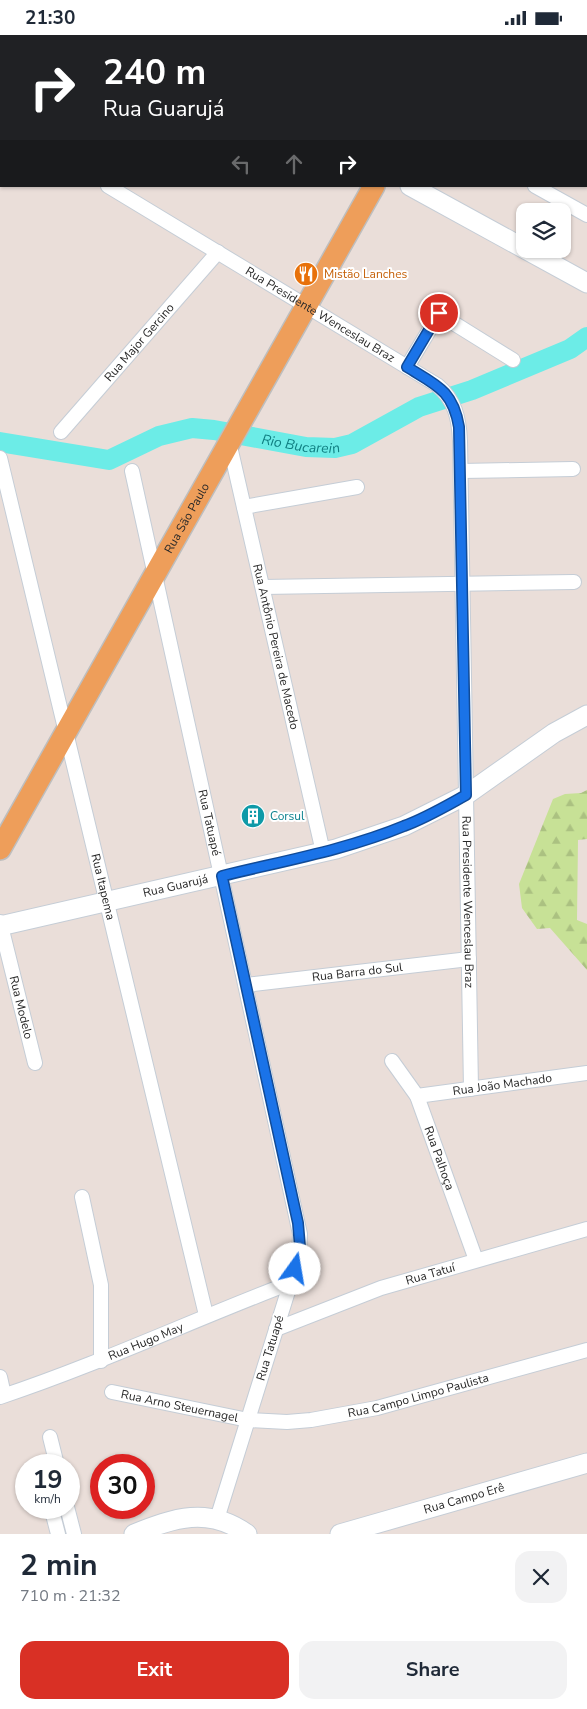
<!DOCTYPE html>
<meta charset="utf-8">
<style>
body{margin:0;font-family:"Nunito Sans",sans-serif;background:#f2f2f3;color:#1f2937;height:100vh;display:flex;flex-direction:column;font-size:19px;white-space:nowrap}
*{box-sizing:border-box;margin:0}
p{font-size:16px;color:#747a83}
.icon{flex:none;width:28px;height:28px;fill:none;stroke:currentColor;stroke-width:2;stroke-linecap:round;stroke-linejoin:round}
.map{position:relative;height:1499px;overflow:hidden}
.side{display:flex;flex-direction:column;background:#fff;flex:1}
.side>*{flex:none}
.hud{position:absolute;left:0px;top:0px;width:588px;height:152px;box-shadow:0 1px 4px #0004;background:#202124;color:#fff;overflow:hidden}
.controls{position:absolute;left:516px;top:168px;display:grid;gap:10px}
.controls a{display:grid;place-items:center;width:55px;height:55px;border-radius:10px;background:#fff;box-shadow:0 1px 4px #0004;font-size:25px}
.speed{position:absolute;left:15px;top:1419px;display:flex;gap:10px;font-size:25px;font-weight:700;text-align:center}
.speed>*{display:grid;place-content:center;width:65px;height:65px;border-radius:50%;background:#fff;box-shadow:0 1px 4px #0004;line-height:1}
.speed small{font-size:12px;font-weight:400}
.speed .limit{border:8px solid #d22;background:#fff;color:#111}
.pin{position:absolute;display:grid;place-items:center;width:42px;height:42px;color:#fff;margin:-21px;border:2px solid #fff;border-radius:50%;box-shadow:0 1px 5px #0007}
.me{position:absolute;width:55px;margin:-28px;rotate:13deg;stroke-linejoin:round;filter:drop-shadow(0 0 4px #0008)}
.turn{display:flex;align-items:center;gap:18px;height:105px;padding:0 20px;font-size:22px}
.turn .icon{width:65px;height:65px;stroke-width:2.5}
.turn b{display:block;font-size:35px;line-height:42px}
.lanes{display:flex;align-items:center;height:48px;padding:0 20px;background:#0003;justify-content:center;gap:25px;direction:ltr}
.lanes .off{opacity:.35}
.round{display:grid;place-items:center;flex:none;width:52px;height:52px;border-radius:15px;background:#f2f2f3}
.head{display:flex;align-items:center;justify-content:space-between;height:85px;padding:0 20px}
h1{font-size:30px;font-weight:700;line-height:38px}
.action{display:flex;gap:10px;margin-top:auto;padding:10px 20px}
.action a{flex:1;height:58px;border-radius:15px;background:#d93025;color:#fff;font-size:20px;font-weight:700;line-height:58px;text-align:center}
.action a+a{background:#f2f2f3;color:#1f2937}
.status{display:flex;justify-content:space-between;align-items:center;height:35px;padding:0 25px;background:#fff;direction:ltr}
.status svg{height:14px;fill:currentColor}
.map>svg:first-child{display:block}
.forest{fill:url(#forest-firs)}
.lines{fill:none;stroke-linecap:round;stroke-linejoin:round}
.river{stroke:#6cece7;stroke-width:20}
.street-casing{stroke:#c5cdd6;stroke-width:16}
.secondary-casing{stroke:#c5cdd6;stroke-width:21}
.primary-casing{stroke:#bebebe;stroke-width:24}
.street{stroke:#fff;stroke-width:14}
.secondary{stroke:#fff;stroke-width:19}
.primary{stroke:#ee9e5a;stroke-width:21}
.route-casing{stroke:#114b97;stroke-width:12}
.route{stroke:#1a73e8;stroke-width:9}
.labels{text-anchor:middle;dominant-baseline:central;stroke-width:4;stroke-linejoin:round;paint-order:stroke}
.food-label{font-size:12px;fill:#c56008;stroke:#fff;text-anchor:start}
.street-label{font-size:12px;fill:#282828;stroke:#fff}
.culture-label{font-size:12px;fill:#0d838f;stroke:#fff;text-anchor:start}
.water-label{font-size:14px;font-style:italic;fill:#0f7e81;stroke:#fff}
</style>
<div class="status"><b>21:30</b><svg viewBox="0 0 49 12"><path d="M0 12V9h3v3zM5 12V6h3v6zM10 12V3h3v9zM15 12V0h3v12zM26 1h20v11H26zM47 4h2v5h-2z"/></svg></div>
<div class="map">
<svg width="587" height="1499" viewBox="0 0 587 1499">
<defs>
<pattern id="forest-firs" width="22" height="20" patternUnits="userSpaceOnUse" patternTransform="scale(1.25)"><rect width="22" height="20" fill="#c7e196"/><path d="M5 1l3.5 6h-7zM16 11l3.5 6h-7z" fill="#abc181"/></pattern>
</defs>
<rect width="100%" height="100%" fill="#eaded9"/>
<path class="forest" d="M587,755V804L578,805L577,885L587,889V935L550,893L537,894L522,873L519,849L553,764L565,759L581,758Z"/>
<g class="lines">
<path class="river" id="s1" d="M0,407L109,425L159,401L192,393L214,395L306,412L335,413L352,409L419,372L472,355L570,314L587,302"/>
<g class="street-casing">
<g id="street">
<path d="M255,0L257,1"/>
<path d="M586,62L587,61"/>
<path d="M0,86L1,87"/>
<path d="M0,117L1,114"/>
<path id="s2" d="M108,151L437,350C455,365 459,383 460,406L471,1054"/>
<path d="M535,151L587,180"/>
<path d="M407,332L439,279L513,325"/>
<path id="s3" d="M61,397L218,217"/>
<path id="s4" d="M229,407L323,817"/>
<path id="s5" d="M0,423L206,1280"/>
<path id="s6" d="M132,436L300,1199L299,1221L217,1484"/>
<path d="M461,436L573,434"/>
<path d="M244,472L357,452"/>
<path d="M263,552L574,547"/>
<path id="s7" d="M0,887L35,1028"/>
<path id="s8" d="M246,950L469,924"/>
<path id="s9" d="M392,1026L417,1061L476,1225"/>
<path id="s10" d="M417,1061L587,1038"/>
<path d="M82,1162L101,1250V1326"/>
<path id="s11" d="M276,1294L381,1253L587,1194"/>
<path d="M0,1342L4,1360"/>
<path id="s12" d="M112,1357L248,1385L287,1387L311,1385L377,1373L587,1315"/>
<path id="s13" d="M0,1362C99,1329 193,1285 290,1248"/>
<path d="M50,1402L57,1430"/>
<path d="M51,1472L58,1499"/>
<path d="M67,1472L74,1499"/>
</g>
</g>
<g class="secondary-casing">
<g id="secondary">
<path d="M134,0L137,1"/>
<path d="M410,151L587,248"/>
<path id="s14" d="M0,891L336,814L404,791L466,760L554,698L587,680"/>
<path d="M134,1499C174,1483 208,1471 247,1499"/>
<path id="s15" d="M340,1499L587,1428"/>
</g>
</g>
<g class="primary-casing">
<g id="primary">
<path d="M458,1L459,0"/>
<path id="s16" d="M0,814L374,151"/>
</g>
</g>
<use href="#street" class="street"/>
<use href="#secondary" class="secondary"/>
<use href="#primary" class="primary"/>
</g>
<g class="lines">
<g class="route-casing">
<path id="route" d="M295,1234L300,1212L298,1188L222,841C283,826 346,815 404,791C426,783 446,771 466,760L459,392C453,355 436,350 407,332L439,278"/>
</g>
<use href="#route" class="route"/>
</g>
<defs>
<g id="restaurant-disc" transform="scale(1.25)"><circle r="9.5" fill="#e8710a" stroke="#fff"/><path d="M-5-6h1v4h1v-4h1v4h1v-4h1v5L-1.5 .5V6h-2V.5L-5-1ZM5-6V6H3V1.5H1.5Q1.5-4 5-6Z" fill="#fff"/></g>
<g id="building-disc" transform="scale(1.25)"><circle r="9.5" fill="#0f9aa8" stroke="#fff"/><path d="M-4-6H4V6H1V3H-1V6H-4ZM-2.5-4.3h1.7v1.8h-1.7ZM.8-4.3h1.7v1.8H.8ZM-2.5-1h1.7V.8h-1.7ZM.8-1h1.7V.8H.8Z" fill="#fff"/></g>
</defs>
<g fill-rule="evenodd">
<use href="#restaurant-disc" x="306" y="239"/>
<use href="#building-disc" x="253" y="781"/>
</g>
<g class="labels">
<g class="food-label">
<text x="324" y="239">Mistão Lanches</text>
</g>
<g class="street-label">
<text stroke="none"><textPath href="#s2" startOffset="248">Rua Presidente Wenceslau Braz</textPath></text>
<text stroke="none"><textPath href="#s3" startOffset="119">Rua Major Gercino</textPath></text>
<text stroke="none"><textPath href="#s16" startOffset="380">Rua São Paulo</textPath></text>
<text stroke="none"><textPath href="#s4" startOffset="210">Rua Antônio Pereira de Macedo</textPath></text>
<text stroke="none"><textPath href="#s6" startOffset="360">Rua Tatuapé</textPath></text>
<text stroke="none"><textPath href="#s14" startOffset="180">Rua Guarujá</textPath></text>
<text stroke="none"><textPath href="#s5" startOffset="441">Rua Itapema</textPath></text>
<text stroke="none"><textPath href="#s2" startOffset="908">Rua Presidente Wenceslau Braz</textPath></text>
<text stroke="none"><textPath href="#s8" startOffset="112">Rua Barra do Sul</textPath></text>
<text stroke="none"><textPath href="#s7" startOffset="88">Rua Modelo</textPath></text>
<text stroke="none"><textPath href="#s10" startOffset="86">Rua João Machado</textPath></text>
<text stroke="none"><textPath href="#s9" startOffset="109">Rua Palhoça</textPath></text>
<text stroke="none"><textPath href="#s11" startOffset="164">Rua Tatuí</textPath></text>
<text stroke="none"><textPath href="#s13" startOffset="156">Rua Hugo May</textPath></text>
<text transform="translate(270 1313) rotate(-73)">Rua Tatuapé</text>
<text stroke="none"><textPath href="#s12" startOffset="312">Rua Campo Limpo Paulista</textPath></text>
<text stroke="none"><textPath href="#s12" startOffset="69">Rua Arno Steuernagel</textPath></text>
<text stroke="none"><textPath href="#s15" startOffset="129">Rua Campo Erê</textPath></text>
</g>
<g class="culture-label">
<text x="270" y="781">Corsul</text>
</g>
<g class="water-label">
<text stroke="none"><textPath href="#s1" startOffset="310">Rio Bucarein</textPath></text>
</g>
</g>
</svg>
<div class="controls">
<a><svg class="icon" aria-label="layers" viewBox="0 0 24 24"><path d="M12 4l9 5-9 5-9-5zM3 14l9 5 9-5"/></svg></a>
</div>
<div class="speed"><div>19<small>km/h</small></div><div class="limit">30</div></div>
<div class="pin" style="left:439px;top:278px;background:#d93025"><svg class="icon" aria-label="arrive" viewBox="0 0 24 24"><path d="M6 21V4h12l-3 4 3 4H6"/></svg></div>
<svg class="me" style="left:295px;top:1234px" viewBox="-20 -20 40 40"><circle r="19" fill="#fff"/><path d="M0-13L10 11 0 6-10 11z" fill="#1a73e8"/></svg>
<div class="hud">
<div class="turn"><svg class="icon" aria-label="right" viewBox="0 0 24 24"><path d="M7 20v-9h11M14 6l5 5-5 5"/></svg><div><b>240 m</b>Rua Guarujá</div></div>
<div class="lanes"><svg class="icon off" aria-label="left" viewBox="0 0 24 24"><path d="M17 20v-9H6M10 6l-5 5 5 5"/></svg><svg class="icon off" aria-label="ahead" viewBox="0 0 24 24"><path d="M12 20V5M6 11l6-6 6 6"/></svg><svg class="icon" aria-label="right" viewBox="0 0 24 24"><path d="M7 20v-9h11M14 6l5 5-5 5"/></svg></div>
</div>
</div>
<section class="side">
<div class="head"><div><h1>2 min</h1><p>710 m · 21:32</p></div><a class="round"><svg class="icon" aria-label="close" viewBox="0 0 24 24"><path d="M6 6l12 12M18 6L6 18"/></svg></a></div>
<div class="action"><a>Exit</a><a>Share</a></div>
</section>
